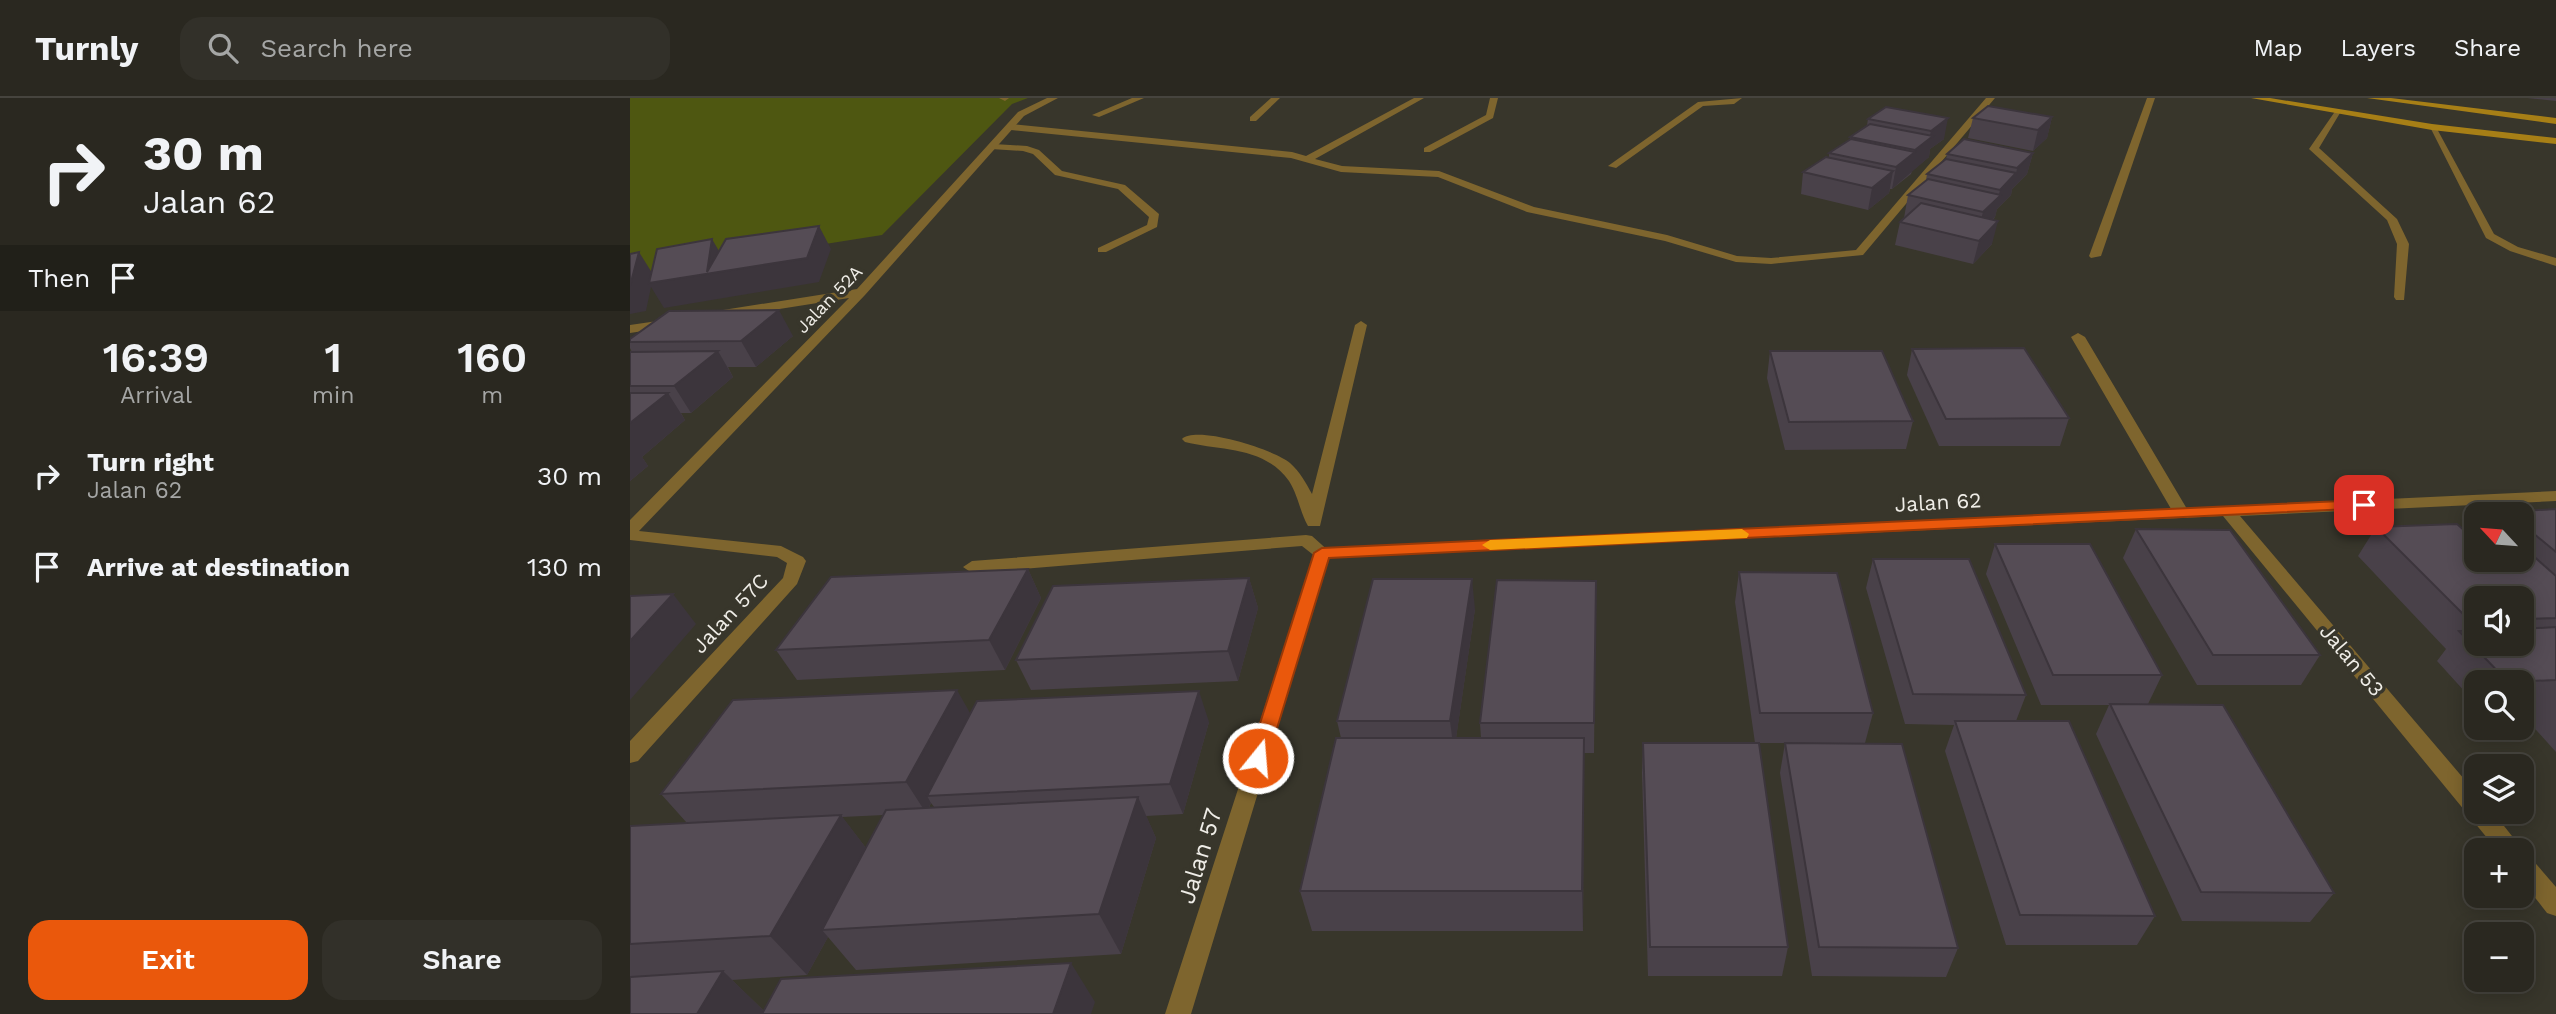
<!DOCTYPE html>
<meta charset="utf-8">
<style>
body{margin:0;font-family:"Work Sans",sans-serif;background:#323029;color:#f1f3f6;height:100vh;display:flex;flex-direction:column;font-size:26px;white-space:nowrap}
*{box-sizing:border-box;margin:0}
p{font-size:23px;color:#a5a6a5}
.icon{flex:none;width:38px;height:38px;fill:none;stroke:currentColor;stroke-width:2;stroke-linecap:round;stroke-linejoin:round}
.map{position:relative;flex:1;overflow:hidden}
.drawer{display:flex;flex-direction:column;background:#2a2820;width:630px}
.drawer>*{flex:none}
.banner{background:#2a2820;color:#f1f3f6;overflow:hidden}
.needle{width:46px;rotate:296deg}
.fabs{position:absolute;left:1834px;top:404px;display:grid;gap:14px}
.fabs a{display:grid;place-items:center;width:70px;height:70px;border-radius:14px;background:#2a2820;box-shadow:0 4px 18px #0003,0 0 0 2px #46443e;font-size:35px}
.pin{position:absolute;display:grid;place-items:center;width:60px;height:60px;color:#fff;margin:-30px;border-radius:14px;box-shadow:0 4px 10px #0006}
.me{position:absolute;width:77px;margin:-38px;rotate:17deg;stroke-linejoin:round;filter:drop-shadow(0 0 5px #0008)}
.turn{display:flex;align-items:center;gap:24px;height:147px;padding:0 28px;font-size:32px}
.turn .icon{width:91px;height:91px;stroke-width:2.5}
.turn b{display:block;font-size:49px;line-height:60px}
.then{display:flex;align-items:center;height:66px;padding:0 28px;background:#0003;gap:14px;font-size:26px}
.eta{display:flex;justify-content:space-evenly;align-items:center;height:119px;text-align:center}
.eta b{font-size:42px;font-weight:600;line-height:49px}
.primary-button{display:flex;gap:14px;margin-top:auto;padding:14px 28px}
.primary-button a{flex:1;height:80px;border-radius:21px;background:#ea580c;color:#fff;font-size:28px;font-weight:600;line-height:80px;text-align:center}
.primary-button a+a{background:#323029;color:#f1f3f6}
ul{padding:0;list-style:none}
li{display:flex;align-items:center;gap:21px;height:91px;padding:0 28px}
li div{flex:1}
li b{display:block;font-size:26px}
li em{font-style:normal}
header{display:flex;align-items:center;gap:42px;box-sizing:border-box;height:98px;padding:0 35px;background:#2a2820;border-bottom:2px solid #46443e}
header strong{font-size:33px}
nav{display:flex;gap:38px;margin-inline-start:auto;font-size:24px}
.search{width:490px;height:63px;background:#323029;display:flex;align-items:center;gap:18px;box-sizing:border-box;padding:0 24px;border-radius:21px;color:#a5a6a5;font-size:26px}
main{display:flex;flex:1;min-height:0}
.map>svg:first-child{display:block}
.green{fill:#4e5711}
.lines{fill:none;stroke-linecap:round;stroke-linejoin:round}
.service{fill:#7e652e;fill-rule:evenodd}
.minor{fill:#7e652e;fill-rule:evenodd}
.secondary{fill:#a77f16;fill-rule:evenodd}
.wall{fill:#494149;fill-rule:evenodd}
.shaded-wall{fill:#3c353c}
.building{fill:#554c55;stroke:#3c353c;stroke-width:2}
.route{fill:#ea580c;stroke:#983908;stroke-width:2}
.slow{fill:#f59e0b}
.labels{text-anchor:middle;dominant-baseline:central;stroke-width:7;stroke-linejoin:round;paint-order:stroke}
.far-street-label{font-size:18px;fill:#efede7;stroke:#38362b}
.street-label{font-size:21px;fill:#efede7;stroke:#38362b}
.near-street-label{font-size:24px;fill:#efede7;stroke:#38362b}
</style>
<header>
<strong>Turnly</strong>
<div class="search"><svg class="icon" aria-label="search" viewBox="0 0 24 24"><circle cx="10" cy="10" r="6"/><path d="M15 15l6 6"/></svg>Search here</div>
<nav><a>Map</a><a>Layers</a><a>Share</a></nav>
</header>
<main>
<section class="drawer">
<div class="banner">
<div class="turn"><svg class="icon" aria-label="right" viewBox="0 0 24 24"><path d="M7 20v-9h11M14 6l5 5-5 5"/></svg><div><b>30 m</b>Jalan 62</div></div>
<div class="then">Then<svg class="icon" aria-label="arrive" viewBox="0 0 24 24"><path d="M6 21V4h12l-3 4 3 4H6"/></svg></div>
</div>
<div class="eta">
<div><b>16:39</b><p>Arrival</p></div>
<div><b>1</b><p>min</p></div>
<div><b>160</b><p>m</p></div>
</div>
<ul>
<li><svg class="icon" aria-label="right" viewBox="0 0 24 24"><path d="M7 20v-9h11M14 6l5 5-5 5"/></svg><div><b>Turn right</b><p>Jalan 62</p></div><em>30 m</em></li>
<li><svg class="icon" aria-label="arrive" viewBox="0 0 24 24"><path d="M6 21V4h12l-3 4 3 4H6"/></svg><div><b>Arrive at destination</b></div><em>130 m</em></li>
</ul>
<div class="primary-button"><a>Exit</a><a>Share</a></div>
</section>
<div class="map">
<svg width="1926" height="916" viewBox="0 0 1926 916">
<rect width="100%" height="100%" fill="#38362b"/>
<path class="green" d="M0,0H398L382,6L252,137L0,177Z"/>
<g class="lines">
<g class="service">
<path d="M369,0H379L375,3Z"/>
<path d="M502,0H514L469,19L462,17Z"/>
<path d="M641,0H650L626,23H620V19Z"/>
<path d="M784,0H794L685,61L712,68L809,73L904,109L1037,137L1107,158L1141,160L1226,152L1356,0H1365L1233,157L1141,166L1106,164L1035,143L897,114L808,79L711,74L661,60L381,32L377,29L381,26L662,54L676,58Z"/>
<path d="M860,0H868L863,20L800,54H794V50L856,17Z"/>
<path d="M1706,12L1710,15L1689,50L1767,121L1779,146L1774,202H1766L1764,199L1767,146L1757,122L1679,51Z"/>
<path d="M1799,27L1806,29L1864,136L1888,149L1926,160V168L1880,153L1856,140Z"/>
<path d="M364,46L397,48L409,52L432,73L495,87L529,116L527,129L476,154H468V150L517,127L519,119L488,91L425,77L403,56L393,53L361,51L359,49Z"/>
<path d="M731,223L737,227L690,428H678C670,414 668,397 659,383C634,348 591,353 555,344L552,341C567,327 645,352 660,365C670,374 676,385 682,396L725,227Z"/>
<path d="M1448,235L1455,239L1560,416L1558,420H1546L1544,416L1441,239Z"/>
<path d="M676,437L682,438L701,455L698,459H686L672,448L342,475L333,469L342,463Z"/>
</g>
<g class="minor">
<path d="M417,0H428L394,18L235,197L9,433L151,448L173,459L176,463L167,486L8,663L0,665V643L153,480L157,465L147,459L0,442V422L219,200L93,220L87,216L93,212L227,191L388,14Z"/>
<path d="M1112,0L1104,6L1073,8L986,70L978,68L1068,4Z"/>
<path d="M1517,0H1525L1471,158L1461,160L1459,158Z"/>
<path d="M41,221L47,225L46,228L0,235V227Z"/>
<path d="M1926,393V403L1610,418L1846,695V714H1863L1893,752L1892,754L1867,752L1593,418L699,460L561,916H535L686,451Z"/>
<path d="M1892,756L1900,759L1926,789V818L1917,815L1892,783Z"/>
</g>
<g class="secondary">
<path d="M1621,0H1640L1802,26L1926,40V46L1802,32Z"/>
<path d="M1737,0H1761L1926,20V26Z"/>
</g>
</g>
<g class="wall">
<path d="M1897,0H1926V3Z"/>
<path d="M1256,9L1314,41L1300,51L1299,59L1282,73L1281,76L1262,91H1260L1259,95L1238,112L1171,96L1173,74L1199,60V55L1220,42V39L1237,27L1238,21Z"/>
<path d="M1422,19L1417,40L1403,53L1338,40L1343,20Z"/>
<path d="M1403,55L1397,76L1382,91L1381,97L1367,111L1365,119L1363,122L1362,146L1343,166L1265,147L1270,124L1274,120L1278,97L1296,82L1297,76L1316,61L1317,56Z"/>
<path d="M163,238L126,269H98L103,279L61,315H51L55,322L12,359L18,368L0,383V254H2L0,250V241Z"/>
<path d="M1282,251L1439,320L1430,348H1309L1277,277Z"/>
<path d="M1140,253L1283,323L1276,351L1155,352L1137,280Z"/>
<path d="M1926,411V654L1897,622L1906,611L1892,612V584H1846V606L1807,563L1816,551L1728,458L1746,429L1836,434L1892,462V416H1875L1877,414ZM1846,500H1892V546H1846Z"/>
<path d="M1506,431L1690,557L1671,587H1567L1493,460Z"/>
<path d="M1365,446L1532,577L1518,606L1704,795L1680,824L1552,823L1466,636L1479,607H1411L1356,476Z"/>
<path d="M1243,461L1396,597L1386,623L1525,818L1507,847H1376L1315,653L1324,627L1275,626L1236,490Z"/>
<path d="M398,471L411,500L375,572L167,582L146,552Z"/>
<path d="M1109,474L1243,615L1235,645L1328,850L1316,879L1182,878L1150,675L1155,645H1125L1105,504Z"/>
<path d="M619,480L628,510L608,583L401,592L386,562Z"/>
<path d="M966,483L964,655H954L953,833H682L670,793L711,640L707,623L845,511L826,640H851L850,625Z"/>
<path d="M340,616L579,624L553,716L516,718L526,740L491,856L226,872L198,839L177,877L102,882L133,912L131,916H0V728L57,725L31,696ZM301,705L305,710H299ZM254,717L236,750L212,719Z"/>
<path d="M1013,645L1158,849L1152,878H1018L1012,675Z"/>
</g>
<g class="shaded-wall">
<path d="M1422,19L1417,40L1403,53L1408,32Z"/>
<path d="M1318,20L1314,41L1300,51L1299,59L1262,91L1266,69L1284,55L1285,52L1299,41L1301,33Z"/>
<path d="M1403,55L1397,76L1382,91L1381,97L1367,111L1365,119L1347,137L1353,114L1368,100L1370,92L1386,76L1387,70Z"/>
<path d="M1263,73L1259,95L1238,112L1242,90Z"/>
<path d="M1368,123L1362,146L1343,166L1349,143Z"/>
<path d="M189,128L201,151L189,184L34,210L21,189L16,213L0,216V188L9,154L24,178L77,174L82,141L96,165Z"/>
<path d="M149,212L163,238L126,269L111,243Z"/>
<path d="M88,253L103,279L61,315L44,288Z"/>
<path d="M38,295L55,322L12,359L18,368L0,383V325Z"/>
<path d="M398,471L411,500L375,572L359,542Z"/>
<path d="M619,480L628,510L608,583L598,553Z"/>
<path d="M842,481L845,511L824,654L820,623Z"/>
<path d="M43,496L66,526L0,602V543Z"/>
<path d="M327,592L344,622L297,698L301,705L296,715L276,684Z"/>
<path d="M569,593L579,624L553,716L540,686Z"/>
<path d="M954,640V681L953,833L952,793Z"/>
<path d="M508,699L526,740L491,856L469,816Z"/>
<path d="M211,717L242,758L192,832L198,839L177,877L140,838Z"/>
<path d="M441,865L465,904L461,916H423Z"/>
<path d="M93,873L133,912L131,916H67Z"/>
</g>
<g class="building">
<path d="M1358,8L1422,19L1408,32L1343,20Z"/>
<path d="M1256,9L1318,20L1301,33L1238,21Z"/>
<path d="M1240,26L1303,38L1285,52L1220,39Z"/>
<path d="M1221,41L1285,54L1266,69L1199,55Z"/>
<path d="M1334,41L1403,55L1387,70L1317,56Z"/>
<path d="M1196,59L1263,73L1242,90L1173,74Z"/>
<path d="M1316,61L1386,75L1370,92L1297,76Z"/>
<path d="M1298,81L1371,97L1353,114L1278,97Z"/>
<path d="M1291,105L1368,123L1349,143L1270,124Z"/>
<path d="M189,128L177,160L19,185L27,151L82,141L77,174L96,141Z"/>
<path d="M9,154L0,188V156Z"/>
<path d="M149,212L111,243L0,244V241L39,213Z"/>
<path d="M1394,250L1439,320L1316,321L1282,251Z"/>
<path d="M88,253L44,288H0V254Z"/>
<path d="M1140,253H1252L1283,323L1159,324Z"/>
<path d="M0,295H38L0,325Z"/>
<path d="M1926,411V454L1892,426V416H1879L1877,414Z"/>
<path d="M1827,426L1836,434H1846V462H1892V448L1926,478V520L1892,521V500H1846V523L1841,524L1746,429Z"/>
<path d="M1506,431L1600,432L1690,557H1583Z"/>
<path d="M1365,446H1460L1532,577H1423Z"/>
<path d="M1243,461H1339L1396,597L1283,596Z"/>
<path d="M398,471L359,542L146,552L201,479Z"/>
<path d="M1109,474L1207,475L1243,615H1130Z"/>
<path d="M619,480L598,553L386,562L423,488Z"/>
<path d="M743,481H842L820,623H707Z"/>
<path d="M867,482L966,483L964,625H850Z"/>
<path d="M43,496L0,543V498Z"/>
<path d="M1926,529V582L1878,584L1829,533L1846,532V546H1892V531Z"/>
<path d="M327,592L276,684L31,696L103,602Z"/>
<path d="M569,593L540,686L297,698L347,603Z"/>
<path d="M1480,606L1593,607L1704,795L1571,794Z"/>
<path d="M1325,623H1439L1525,818L1390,817Z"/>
<path d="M706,640H954L952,793H670Z"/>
<path d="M1013,645H1129L1158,849H1020Z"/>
<path d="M1155,645L1272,646L1328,850L1189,849Z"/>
<path d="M508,699L469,816L192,832L256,712Z"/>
<path d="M211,717L140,838L0,846V728Z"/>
<path d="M441,865L423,916H132L151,881Z"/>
<path d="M93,873L67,916H0V879Z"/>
</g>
<path class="route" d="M1734,402L1740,404L1742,407L1740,410L699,460L638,660L635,665L628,668L622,665L619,660L684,455L692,450Z"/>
<path class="slow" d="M1112,431L1119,436L1117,440L860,452L852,447L860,442Z"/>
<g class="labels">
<g class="far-street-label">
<text transform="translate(199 201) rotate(-46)">Jalan 52A</text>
</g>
<g class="street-label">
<text transform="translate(1308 404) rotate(-3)">Jalan 62</text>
<text transform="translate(100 515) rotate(-47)">Jalan 57C</text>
<text transform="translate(1722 562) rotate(50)">Jalan 53</text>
</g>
<g class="near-street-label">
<text transform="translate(570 758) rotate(-73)">Jalan 57</text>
</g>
</g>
</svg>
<div class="fabs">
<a><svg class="needle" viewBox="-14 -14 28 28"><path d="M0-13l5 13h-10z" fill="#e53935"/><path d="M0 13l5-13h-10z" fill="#a5a6a5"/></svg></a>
<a><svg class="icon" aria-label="sound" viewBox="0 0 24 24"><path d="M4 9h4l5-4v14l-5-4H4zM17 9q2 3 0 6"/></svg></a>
<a><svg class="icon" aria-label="search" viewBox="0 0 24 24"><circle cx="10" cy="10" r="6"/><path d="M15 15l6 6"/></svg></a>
<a><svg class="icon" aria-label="layers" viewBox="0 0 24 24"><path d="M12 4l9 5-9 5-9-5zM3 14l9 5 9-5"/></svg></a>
<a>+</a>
<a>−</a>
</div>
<div class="pin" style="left:1734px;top:407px;background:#d93025"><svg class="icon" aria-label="arrive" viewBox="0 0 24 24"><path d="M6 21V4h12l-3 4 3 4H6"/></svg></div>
<svg class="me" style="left:628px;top:660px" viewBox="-20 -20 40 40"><circle r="17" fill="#ea580c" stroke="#fff" stroke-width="3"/><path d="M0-11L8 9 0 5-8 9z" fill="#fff"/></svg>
</div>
</main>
